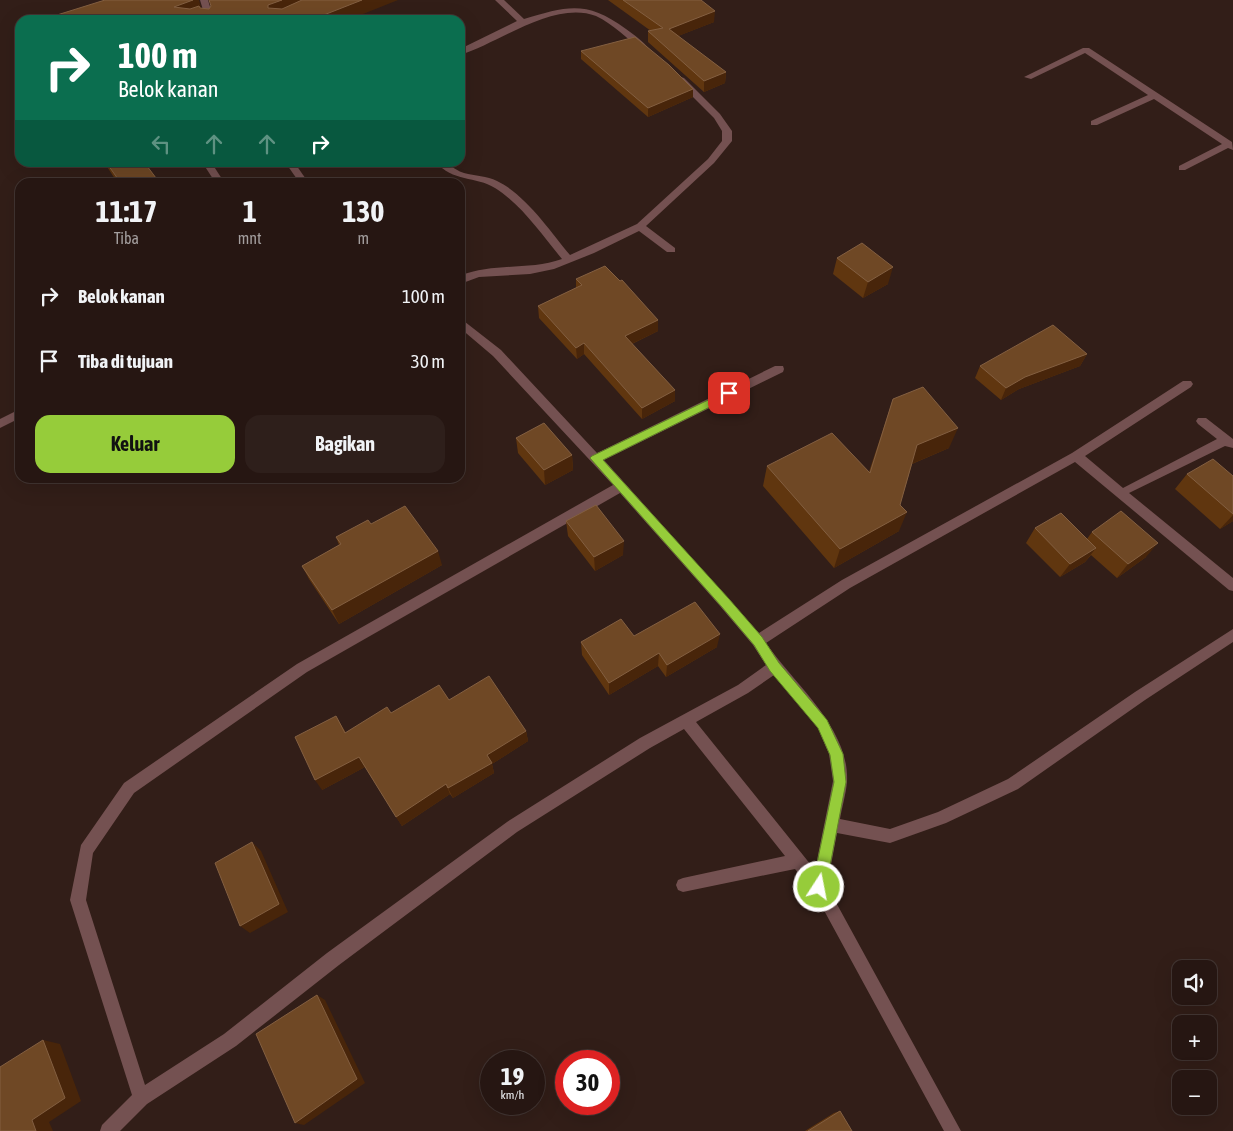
<!DOCTYPE html>
<html lang="id">
<meta charset="utf-8">
<style>
body{margin:0;font-family:"Asap Condensed",sans-serif;background:#2e1f1b;color:#f1f3f6;height:100vh;display:flex;flex-direction:column;font-size:19px;white-space:nowrap}
*{box-sizing:border-box;margin:0}
p{font-size:16px;color:#a49f9f}
.icon{flex:none;width:28px;height:28px;fill:none;stroke:currentColor;stroke-width:2;stroke-linecap:round;stroke-linejoin:round}
.map{position:relative;flex:1;overflow:hidden}
.details{position:absolute;left:15px;top:178px;width:450px;height:305px;display:flex;flex-direction:column;background:#261612;border-radius:15px;box-shadow:0 5px 20px #0002,0 0 0 1px #423532}
.details>*{flex:none}
.hud{position:absolute;left:15px;top:15px;width:450px;height:152px;border-radius:15px;box-shadow:0 5px 20px #0002,0 0 0 1px #423532;background:#0b6e4f;color:#fff;overflow:hidden}
.fabs{position:absolute;left:1172px;top:960px;display:grid;gap:10px}
.fabs a{display:grid;place-items:center;width:45px;height:45px;border-radius:10px;background:#261612;box-shadow:0 5px 20px #0002,0 0 0 1px #423532;font-size:25px}
.speed{position:absolute;left:480px;top:1050px;display:flex;gap:10px;font-size:25px;font-weight:700;text-align:center}
.speed>*{display:grid;place-content:center;width:65px;height:65px;border-radius:50%;background:#261612;box-shadow:0 5px 20px #0002,0 0 0 1px #423532;line-height:1}
.speed small{font-size:12px;font-weight:400}
.speed .limit{border:8px solid #d22;background:#fff;color:#111}
.pin{position:absolute;display:grid;place-items:center;width:42px;height:42px;color:#fff;margin:-21px;border-radius:10px;box-shadow:0 2px 8px #0006}
.me{position:absolute;width:55px;margin:-28px;rotate:11deg;stroke-linejoin:round;filter:drop-shadow(0 0 4px #0008)}
.turn{display:flex;align-items:center;gap:18px;height:105px;padding:0 20px;font-size:22px}
.turn .icon{width:65px;height:65px;stroke-width:2.5}
.turn b{display:block;font-size:35px;line-height:42px}
.lanes{display:flex;align-items:center;height:48px;padding:0 20px;background:#0003;justify-content:center;gap:25px;direction:ltr}
.lanes .off{opacity:.35}
.eta{display:flex;justify-content:space-evenly;align-items:center;height:85px;text-align:center}
.eta b{font-size:30px;font-weight:700;line-height:35px}
.button{display:flex;gap:10px;margin-top:auto;padding:10px 20px}
.button a{flex:1;height:58px;border-radius:15px;background:#96cc3a;color:#111;font-size:20px;font-weight:700;line-height:58px;text-align:center}
.button a+a{background:#2e1f1b;color:#f1f3f6}
ul{padding:0;list-style:none}
li{display:flex;align-items:center;gap:15px;height:65px;padding:0 20px}
li div{flex:1}
li b{display:block;font-size:19px}
li em{font-style:normal}
.map>svg:first-child{display:block}
.lines{fill:none;stroke-linecap:round;stroke-linejoin:round}
.minor{fill:#745151;fill-rule:evenodd}
.wall{fill:#60360f}
.shaded-wall{fill:#48250a}
.building{fill:#6f4825;stroke:#835f41}
.route{fill:#96cc3a;stroke:#628526}
</style>
<div class="map">
<svg width="1233" height="1131" viewBox="0 0 1233 1131">
<rect width="100%" height="100%" fill="#321e18"/>
<g class="lines">
<g class="minor">
<path d="M200,0H208L214,20H206Z"/>
<path d="M495,0H504L524,19C567,6 587,0 626,29C634,35 643,41 649,49L642,51C628,39 613,24 596,16C554,0 499,43 460,55V49L517,21Z"/>
<path d="M1083,48H1089L1232,142L1233,150L1228,148L1185,170H1179V166L1222,144L1154,99L1097,125H1091V121L1148,95L1085,53L1031,79L1024,77Z"/>
<path d="M681,77L684,78L720,114L732,131V141L714,163L646,226L675,248V252H667L639,231L594,253L554,269L530,274L479,277L460,284V276C493,262 529,271 562,259C542,235 522,205 495,188C476,176 452,182 436,162C449,162 452,169 464,173C475,176 487,176 497,181C525,194 551,232 570,255L637,224L708,159L722,141V131L714,118L678,82L677,80Z"/>
<path d="M202,162H211L224,182H215Z"/>
<path d="M285,162H294L308,182H299Z"/>
<path d="M460,318L501,350L597,453L775,366H783L784,369L783,372L604,460L759,633L842,580L1072,453L1183,381H1191L1193,384L1191,387L1085,456L1123,488L1217,439L1198,424L1196,421L1198,418H1206L1233,439V448L1225,446L1129,493L1233,578V591L1229,590L1075,462L850,588L766,643C794,684 850,728 847,782C846,794 842,807 840,819L890,829L938,812L1008,779L1135,692L1233,629V642L1145,700L1018,789L946,823L890,843L837,833L827,886L961,1131H944L814,892L795,869L683,892L678,890L676,885L678,880L683,878L785,856L684,729L650,748L517,832L339,965L236,1046L147,1104L120,1131H100L102,1125L132,1095L70,900L81,845L124,783L297,664L613,485L493,356L460,328ZM620,493L720,606L753,645L766,665L738,685L640,738L507,822L327,953L224,1034L145,1085L86,900L93,853L134,793L307,672ZM774,675L818,728L829,754L833,781L815,870L696,722L748,693Z"/>
<path d="M20,409V418L0,428V419Z"/>
</g>
</g>
<g class="wall">
<path d="M608,0H701L714,22L678,36L726,72L725,83L704,92L648,42V31H651Z"/>
<path d="M581,51L693,89V97L648,117L581,59Z"/>
<path d="M104,162H144L159,182H117Z"/>
<path d="M837,258L888,284L863,298L833,274Z"/>
<path d="M576,279L658,320V331L632,344L675,390V401L642,419L584,354L577,359L539,318L538,306L576,288Z"/>
<path d="M1087,354L1080,366L1019,389L1001,400L975,378L980,366Z"/>
<path d="M893,399L949,448L912,464L900,505L899,531L834,568L763,486L767,466L869,472Z"/>
<path d="M516,438L572,455L573,470L545,485L518,453Z"/>
<path d="M1187,474L1233,476V521L1220,529L1175,489Z"/>
<path d="M566,521L623,555L595,571L568,536Z"/>
<path d="M371,524L442,565L339,624L309,579L302,566L339,545L336,537Z"/>
<path d="M1035,528L1087,539L1092,532L1146,557L1117,578L1091,555L1085,562L1060,577L1026,543Z"/>
<path d="M634,636L717,647L666,677L658,666L609,695L582,655L581,642Z"/>
<path d="M449,700L526,731L528,741L492,764L494,773L453,798L450,794L402,826L365,767L322,790L336,716L346,733L391,713Z"/>
<path d="M840,1111L852,1131H805L834,1113Z"/>
</g>
<g class="shaded-wall">
<path d="M193,0H199L202,12L174,7Z"/>
<path d="M282,0H318L272,18L268,8V5Z"/>
<path d="M362,0H398L348,20H311Z"/>
<path d="M715,11L714,22L668,40L669,29Z"/>
<path d="M726,72L725,83L704,92V81Z"/>
<path d="M693,89V97L648,117V108Z"/>
<path d="M893,267L888,284L863,298L868,282Z"/>
<path d="M658,320V331L625,347V336Z"/>
<path d="M584,343V354L577,359L576,348Z"/>
<path d="M1087,354L1080,366L1019,389L1001,400L1006,388L1025,377Z"/>
<path d="M675,390V401L642,419V408Z"/>
<path d="M958,428L949,448L909,465L917,445Z"/>
<path d="M572,455L573,470L545,485L544,470Z"/>
<path d="M907,512L899,531L834,568L840,549Z"/>
<path d="M1233,515V521L1220,529Z"/>
<path d="M624,541L623,555L595,571L594,557Z"/>
<path d="M1158,543L1146,557L1117,578L1128,564Z"/>
<path d="M1096,548L1085,562L1060,577L1070,564Z"/>
<path d="M438,551L442,565L339,624L332,610Z"/>
<path d="M720,634L717,647L666,677L667,665Z"/>
<path d="M659,653L658,666L609,695V683Z"/>
<path d="M526,731L528,741L492,764L494,773L453,798L448,788L487,755Z"/>
<path d="M359,757L365,767L322,790L315,780Z"/>
<path d="M446,784L450,794L402,826L396,817Z"/>
<path d="M252,842L261,851L288,912L250,933L240,926Z"/>
<path d="M317,995L325,1000L365,1083L304,1125L295,1123Z"/>
<path d="M43,1040L60,1044L81,1101L49,1122L53,1131H36L32,1120Z"/>
</g>
<g class="building">
<path d="M105,0H193L174,7L190,9L199,6L200,8L209,9L211,6L209,0H282L268,5V8L282,9L302,0H362L311,20H41Z"/>
<path d="M623,0H701L715,11L669,29L726,72L704,81L648,31L663,28Z"/>
<path d="M20,26V32L17,27Z"/>
<path d="M635,37L669,65L693,89L648,108L581,51Z"/>
<path d="M106,162H144L159,182H120Z"/>
<path d="M862,243L893,267L868,282L837,258Z"/>
<path d="M605,266L620,281L622,280L658,320L625,336L675,390L642,408L584,343L576,348L538,306L582,285L576,279Z"/>
<path d="M1053,325L1087,354L1025,377L1006,388L980,366Z"/>
<path d="M923,387L958,428L917,445L900,505L907,512L840,549L767,466L832,433L870,473L893,399Z"/>
<path d="M544,423L572,455L544,470L516,438Z"/>
<path d="M1213,459L1233,476V514L1187,474Z"/>
<path d="M596,505L624,541L594,557L566,521Z"/>
<path d="M405,506L438,551L332,610L302,566L341,544L336,537L368,520L371,524Z"/>
<path d="M1121,511L1158,543L1128,564L1092,532Z"/>
<path d="M1061,513L1096,548L1070,564L1035,528Z"/>
<path d="M695,602L720,634L667,665L659,653L609,683L581,642L621,619L634,636Z"/>
<path d="M489,676L526,731L487,755L492,763L448,788L446,784L396,817L359,757L315,780L295,737L336,716L345,733L387,707L391,713L439,685L449,700Z"/>
<path d="M252,842L279,904L240,926L215,863Z"/>
<path d="M317,995L357,1079L295,1123L256,1034Z"/>
<path d="M43,1040L65,1098L32,1120L36,1131H0V1067Z"/>
<path d="M840,1111L852,1131H808Z"/>
</g>
<path class="route" d="M729,390L732,391V396L603,460L729,599L762,637L779,663L827,720L843,754L846,782L826,887L824,892L819,894L814,892L812,887L834,782L830,755L818,728L770,671L754,645L721,606L590,458L592,456Z"/>
</svg>
<div class="fabs">
<a><svg class="icon" aria-label="sound" viewBox="0 0 24 24"><path d="M4 9h4l5-4v14l-5-4H4zM17 9q2 3 0 6"/></svg></a>
<a>+</a>
<a>−</a>
</div>
<div class="speed"><div>19<small>km/h</small></div><div class="limit">30</div></div>
<div class="pin" style="left:729px;top:393px;background:#d93025"><svg class="icon" aria-label="arrive" viewBox="0 0 24 24"><path d="M6 21V4h12l-3 4 3 4H6"/></svg></div>
<svg class="me" style="left:819px;top:887px" viewBox="-20 -20 40 40"><circle r="17" fill="#96cc3a" stroke="#fff" stroke-width="3"/><path d="M0-11L8 9 0 5-8 9z" fill="#fff"/></svg>
<div class="hud">
<div class="turn"><svg class="icon" aria-label="right" viewBox="0 0 24 24"><path d="M7 20v-9h11M14 6l5 5-5 5"/></svg><div><b>100 m</b>Belok kanan</div></div>
<div class="lanes"><svg class="icon off" aria-label="left" viewBox="0 0 24 24"><path d="M17 20v-9H6M10 6l-5 5 5 5"/></svg><svg class="icon off" aria-label="ahead" viewBox="0 0 24 24"><path d="M12 20V5M6 11l6-6 6 6"/></svg><svg class="icon off" aria-label="ahead" viewBox="0 0 24 24"><path d="M12 20V5M6 11l6-6 6 6"/></svg><svg class="icon" aria-label="right" viewBox="0 0 24 24"><path d="M7 20v-9h11M14 6l5 5-5 5"/></svg></div>
</div>
<section class="details">
<div class="eta">
<div><b>11:17</b><p>Tiba</p></div>
<div><b>1</b><p>mnt</p></div>
<div><b>130</b><p>m</p></div>
</div>
<ul>
<li><svg class="icon" aria-label="right" viewBox="0 0 24 24"><path d="M7 20v-9h11M14 6l5 5-5 5"/></svg><div><b>Belok kanan</b></div><em>100 m</em></li>
<li><svg class="icon" aria-label="arrive" viewBox="0 0 24 24"><path d="M6 21V4h12l-3 4 3 4H6"/></svg><div><b>Tiba di tujuan</b></div><em>30 m</em></li>
</ul>
<div class="button"><a>Keluar</a><a>Bagikan</a></div>
</section>
</div>
